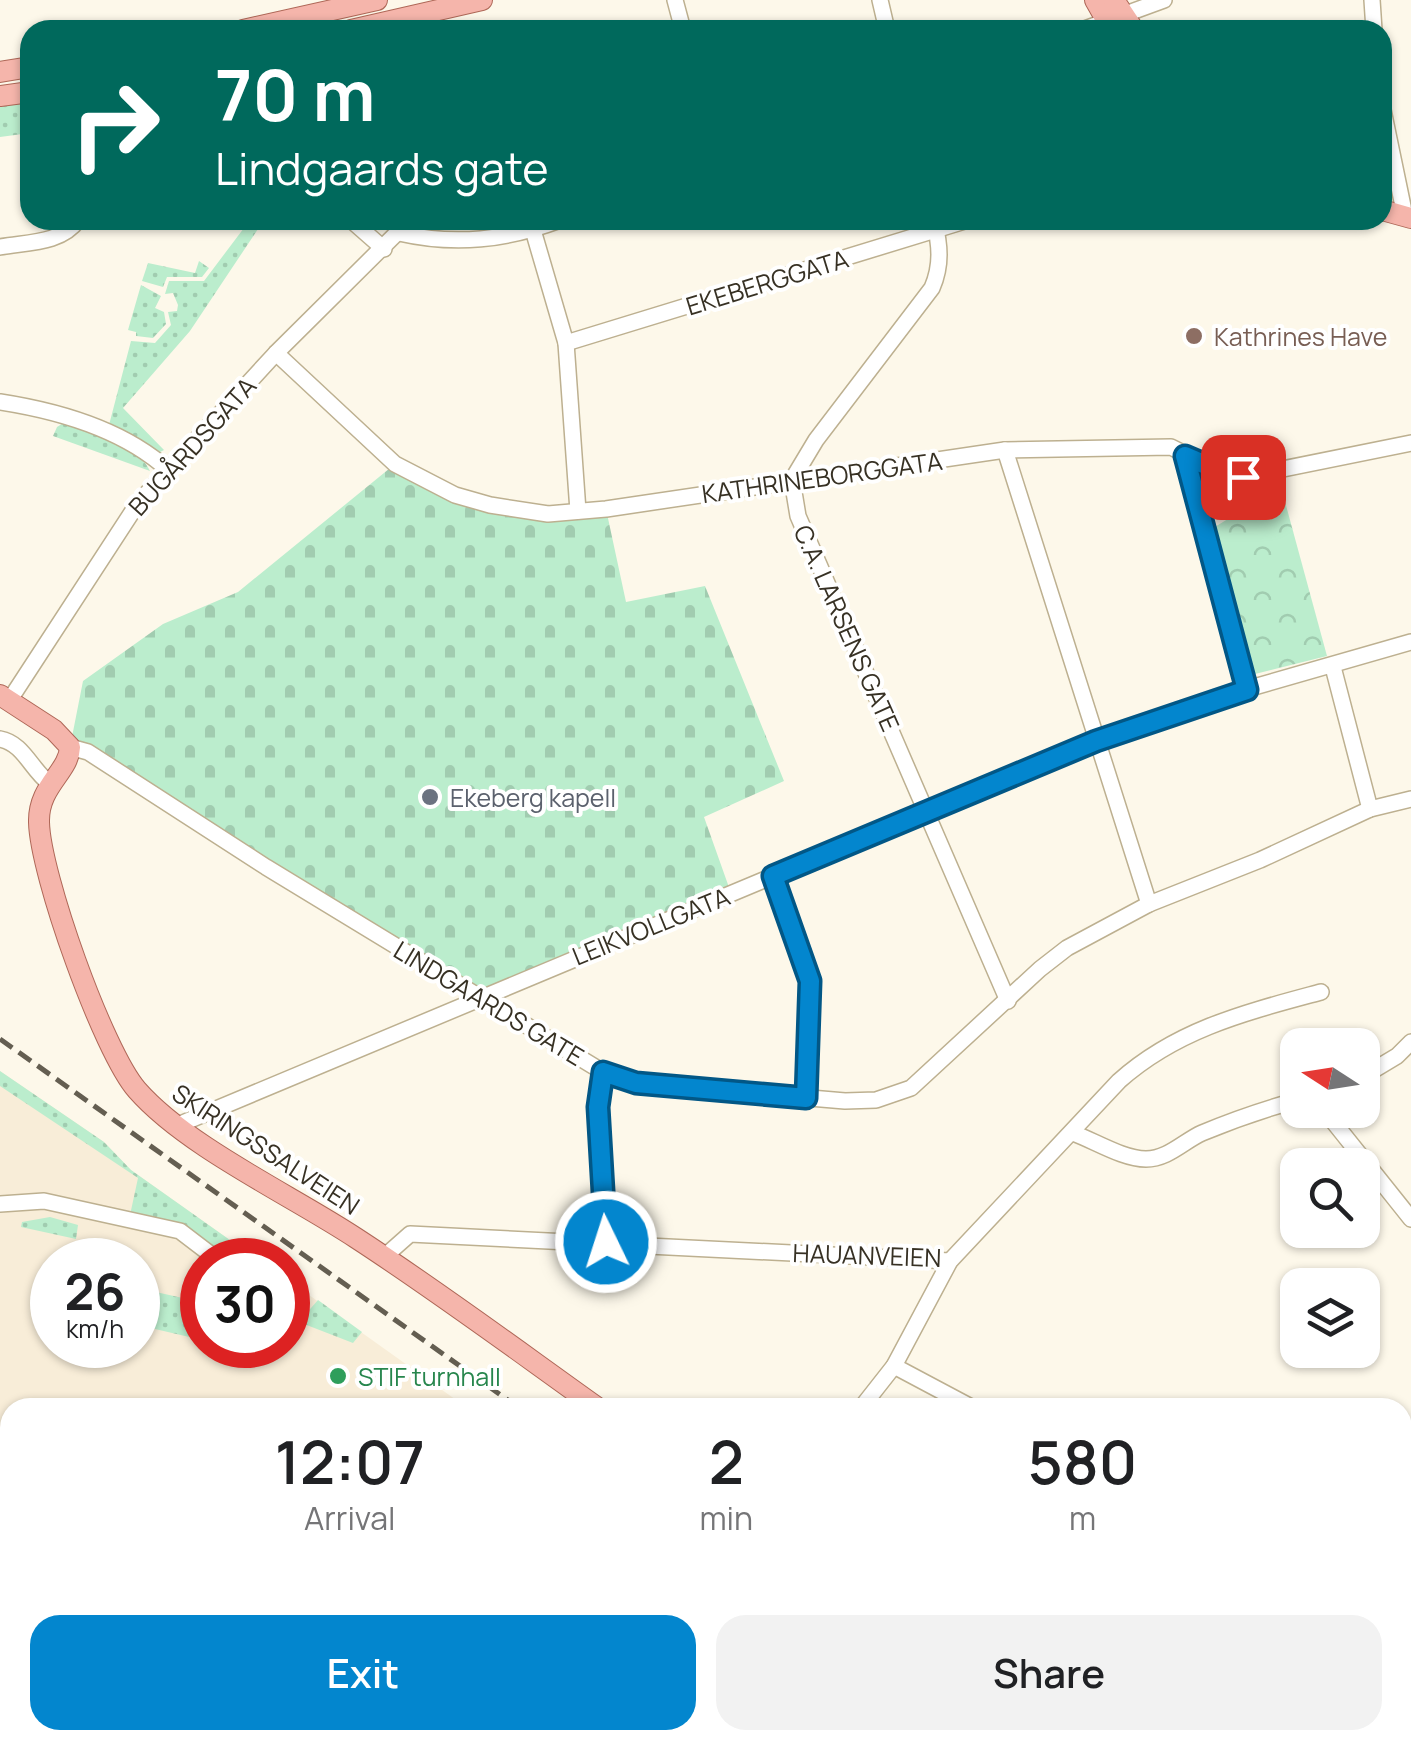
<!DOCTYPE html>
<meta charset="utf-8">
<style>
body{margin:0;font-family:Manrope,sans-serif;background:#f2f2f2;color:#202124;height:100vh;display:flex;flex-direction:column;font-size:38px;white-space:nowrap}
*{box-sizing:border-box;margin:0}
p{font-size:32px;color:#757577}
.icon{flex:none;width:55px;height:55px;fill:none;stroke:currentColor;stroke-width:2;stroke-linecap:round;stroke-linejoin:round}
.map{position:relative;flex:1;overflow:hidden}
.side{position:absolute;left:0px;top:1398px;width:1412px;height:352px;display:flex;flex-direction:column;background:#fff;border-radius:30px 30px 0 0;box-shadow:0 2px 8px #0004}
.side>*{flex:none}
.banner{position:absolute;left:20px;top:20px;width:1372px;height:210px;border-radius:30px;box-shadow:0 2px 8px #0004;background:#00695c;color:#fff;overflow:hidden}
.needle{width:65px;rotate:282deg}
.controls{position:absolute;left:1280px;top:1028px;display:grid;gap:20px}
.controls a{display:grid;place-items:center;width:100px;height:100px;border-radius:20px;background:#fff;box-shadow:0 2px 8px #0004;font-size:50px}
.speed{position:absolute;left:30px;top:1238px;display:flex;gap:20px;font-size:50px;font-weight:700;text-align:center}
.speed>*{display:grid;place-content:center;width:130px;height:130px;border-radius:50%;background:#fff;box-shadow:0 2px 8px #0004;line-height:1}
.speed small{font-size:25px;font-weight:400}
.speed .limit{border:15px solid #d22;background:#fff;color:#111}
.pin{position:absolute;display:grid;place-items:center;width:85px;height:85px;color:#fff;margin:-42px;border-radius:20px;box-shadow:0 5px 15px #0006}
.me{position:absolute;width:110px;margin:-55px;rotate:356deg;stroke-linejoin:round;filter:drop-shadow(0 0 8px #0008)}
.turn{display:flex;align-items:center;gap:35px;height:210px;padding:0 30px;font-size:45px}
.turn .icon{width:130px;height:130px;stroke-width:2.5}
.turn b{display:block;font-size:70px;line-height:85px}
.eta{display:flex;justify-content:space-evenly;align-items:center;height:170px;text-align:center}
.eta b{font-size:60px;font-weight:600;line-height:70px}
.primary-button{display:flex;gap:20px;margin-top:auto;padding:20px 30px}
.primary-button a{flex:1;height:115px;border-radius:30px;background:#0386ce;color:#fff;font-size:40px;font-weight:600;line-height:115px;text-align:center}
.primary-button a+a{background:#f2f2f2;color:#202124}
.map>svg:first-child{display:block}
.education{fill:#f8edd8;fill-rule:evenodd}
.grass{fill:url(#grass-dots)}
.cemetery{fill:url(#cemetery-stones)}
.park{fill:url(#park-crowns)}
.garden{fill:#bbedcd}
.lines{fill:none;stroke-linecap:round;stroke-linejoin:round}
.minor-casing{stroke:#bdb090;stroke-width:18}
.major-casing{stroke:#ae6757;stroke-width:22}
.minor{stroke:#fff;stroke-width:15}
.major{stroke:#f5b5ab;stroke-width:20}
.rail{stroke:#645e51;stroke-width:5;stroke-dasharray:15 8;stroke-linecap:butt}
.route-casing{stroke:#025786;stroke-width:25}
.route{stroke:#0386ce;stroke-width:18}
.education-dot{fill:#8d6e63;stroke:#fff;stroke-width:4}
.worship-dot{fill:#6b7280;stroke:#fff;stroke-width:4}
.leisure-dot{fill:#2e9e5b;stroke:#fff;stroke-width:4}
.labels{text-anchor:middle;dominant-baseline:central;stroke-width:8;stroke-linejoin:round;paint-order:stroke}
.street-label{font-size:25px;fill:#373124;stroke:#fff}
.education-label{font-size:25px;fill:#785e54;stroke:#fff;text-anchor:start}
.worship-label{font-size:25px;fill:#5b616d;stroke:#fff;text-anchor:start}
.leisure-label{font-size:25px;fill:#27864d;stroke:#fff;text-anchor:start}
</style>
<div class="map">
<svg width="1411" height="1749" viewBox="0 0 1411 1749">
<defs>
<pattern id="grass-dots" width="8" height="8" patternUnits="userSpaceOnUse" patternTransform="scale(2.5)"><rect width="8" height="8" fill="#bbedcd"/><path d="M2 2h.1M6 6h.1" fill="none" stroke="#a1ccb0" stroke-width="1.8" stroke-linecap="round"/></pattern>
<pattern id="cemetery-stones" width="16" height="16" patternUnits="userSpaceOnUse" patternTransform="scale(2.5)"><rect width="16" height="16" fill="#bbedcd"/><path d="M2 7V4a2 2 0 0 1 4 0v3zM10 15v-3a2 2 0 0 1 4 0v3z" fill="#a1ccb0"/></pattern>
<pattern id="park-crowns" width="20" height="18" patternUnits="userSpaceOnUse" patternTransform="scale(2.5)"><rect width="20" height="18" fill="#bbedcd"/><path d="M2 6a3 3 0 1 1 6 0M12 15a3 3 0 1 1 6 0" fill="none" stroke="#a1ccb0"/></pattern>
</defs>
<rect width="100%" height="100%" fill="#fdf8ea"/>
<g class="education">
<path d="M0,1071L104,1142L131,1170L258,1260H202V1345H288V1280L466,1407L10,1408V1582L0,1542ZM52,1260H138V1345H52Z"/>
<path d="M93,1740H421L415,1749H99Z"/>
</g>
<g class="grass">
<path d="M30,100V133L0,137V104Z"/>
<path d="M250,220H264L190,331L123,408L164,450L158,453L109,425L131,341L155,343L171,325L168,312L177,311L178,305L173,293L165,294L169,281H204Z"/>
<path d="M199,261L209,268L202,277H167L163,287L142,281L148,263L195,273Z"/>
<path d="M141,285L161,296L155,308L164,312L166,324L153,338L136,336V332L128,330Z"/>
<path d="M65,422C91,430 138,445 150,471L53,436L57,427Z"/>
<path d="M0,1071L104,1142L131,1170L258,1260H227L200,1238L130,1215L138,1178L0,1086Z"/>
<path d="M50,1217L78,1225L76,1239L21,1227L22,1222Z"/>
<path d="M138,1288L196,1301L195,1308L202,1309V1340L138,1325Z"/>
<path d="M318,1300L362,1332L353,1343L304,1324V1316Z"/>
</g>
<path class="cemetery" d="M395,464L455,495L522,510L606,509L626,602L705,586L784,781L704,817L731,893L478,998L70,747L83,681L163,624L238,592Z"/>
<path class="park" d="M1281,487L1327,656L1255,674L1213,528Z"/>
<path class="garden" d="M524,1740H969L982,1749H530Z"/>
<g class="lines">
<g class="minor-casing">
<g id="minor">
<path d="M675,0L683,30"/>
<path d="M880,0L887,30"/>
<path d="M1372,0L1374,30"/>
<path d="M1082,30L1164,0"/>
<path d="M1382,105L1405,216"/>
<path d="M351,220L384,249"/>
<path d="M934,220C940,245 942,265 932,288L816,440L792,480L798,516L1008,1001"/>
<path d="M533,230L566,343L578,511"/>
<path d="M399,233C456,246 506,240 560,220"/>
<path d="M0,247C27,242 61,244 78,220"/>
<path d="M566,343L968,220"/>
<path d="M276,353L395,464L455,495L490,505L548,514L606,509L1005,450L1171,447L1227,475L1243,477L1411,443"/>
<path d="M0,402C58,411 123,429 168,470"/>
<path d="M1005,450L1149,904"/>
<path d="M1185,456L1247,689"/>
<path d="M1333,667L1370,809"/>
<path d="M9,701L138,503L276,353L410,220"/>
<path d="M0,739C23,743 31,769 49,783"/>
<path d="M70,747L88,752L266,867L603,1072L636,1083L845,1101L876,1100L911,1088L1040,969L1067,948L1149,904L1260,860L1370,809L1411,799"/>
<path d="M773,876L809,981L806,1097"/>
<path d="M603,1072L598,1107L606,1242"/>
<path d="M1362,1077L1397,1056L1411,1042"/>
<path d="M1324,1110L1411,1219"/>
<path d="M178,1125L1096,741L1247,689L1411,642"/>
<path d="M1073,1133C1095,1141 1123,1159 1146,1159C1168,1159 1184,1141 1202,1133C1233,1120 1265,1109 1298,1100"/>
<path d="M0,1204L44,1201L180,1231L218,1260"/>
<path d="M384,1257L410,1234L950,1261"/>
<path d="M288,1318L292,1322"/>
<path d="M894,1366L973,1408"/>
<path d="M861,1408L894,1366L950,1261L1119,1081C1177,1029 1247,1012 1321,992"/>
</g>
</g>
<g class="major-casing">
<g id="major">
<path d="M1095,0L1112,30"/>
<path d="M1114,0L1134,30"/>
<path d="M243,30L377,0"/>
<path d="M351,30L482,0"/>
<path d="M0,72L30,67"/>
<path d="M0,96L30,92"/>
<path d="M1382,210L1411,218"/>
<path d="M0,695L54,730L70,747C69,772 38,786 39,822C40,874 103,1051 137,1090C187,1147 291,1195 356,1238C439,1292 518,1351 598,1408"/>
<path d="M0,1542L10,1582"/>
<path d="M0,1595L10,1631"/>
<path d="M38,1740L41,1749"/>
<path d="M1064,1740L1077,1749"/>
</g>
</g>
<use href="#minor" class="minor"/>
<use href="#major" class="major"/>
<g class="rail">
<path d="M0,1039L519,1408"/>
<path d="M992,1740L1005,1749"/>
</g>
</g>
<g class="lines">
<g class="route-casing">
<path id="route" d="M606,1242L598,1107L603,1072L636,1083L806,1098L810,981L773,876L1096,741L1247,690L1185,456L1227,474L1243,477"/>
</g>
<use href="#route" class="route"/>
</g>
<circle class="education-dot" cx="1194" cy="336" r="10"/>
<circle class="worship-dot" cx="430" cy="797" r="10"/>
<circle class="leisure-dot" cx="338" cy="1376" r="10"/>
<g class="labels">
<g class="street-label">
<text transform="translate(767 282) rotate(-17)">EKEBERGGATA</text>
<text transform="translate(192 446) rotate(-48)">BUGÅRDSGATA</text>
<text transform="translate(822 477) rotate(-8)">KATHRINEBORGGATA</text>
<text transform="translate(847 628) rotate(66)">C.A. LARSENS GATE</text>
<text transform="translate(651 926) rotate(-22)">LEIKVOLLGATA</text>
<text transform="translate(489 1003) rotate(31)">LINDGAARDS GATE</text>
<text transform="translate(266 1149) rotate(33)">SKIRINGSSALVEIEN</text>
<text transform="translate(867 1255) rotate(2)">HAUANVEIEN</text>
</g>
<g class="education-label">
<text x="1214" y="336">Kathrines Have</text>
</g>
<g class="worship-label">
<text x="450" y="797">Ekeberg kapell</text>
</g>
<g class="leisure-label">
<text x="358" y="1376">STIF turnhall</text>
</g>
</g>
</svg>
<div class="controls">
<a><svg class="needle" viewBox="-14 -14 28 28"><path d="M0-13l5 13h-10z" fill="#e53935"/><path d="M0 13l5-13h-10z" fill="#757577"/></svg></a>
<a><svg class="icon" aria-label="search" viewBox="0 0 24 24"><circle cx="10" cy="10" r="6"/><path d="M15 15l6 6"/></svg></a>
<a><svg class="icon" aria-label="layers" viewBox="0 0 24 24"><path d="M12 4l9 5-9 5-9-5zM3 14l9 5 9-5"/></svg></a>
</div>
<div class="speed"><div>26<small>km/h</small></div><div class="limit">30</div></div>
<div class="pin" style="left:1243px;top:477px;background:#d93025"><svg class="icon" aria-label="arrive" viewBox="0 0 24 24"><path d="M6 21V4h12l-3 4 3 4H6"/></svg></div>
<svg class="me" style="left:606px;top:1242px" viewBox="-20 -20 40 40"><circle r="17" fill="#0386ce" stroke="#fff" stroke-width="3"/><path d="M0-11L8 9 0 5-8 9z" fill="#fff"/></svg>
<div class="banner">
<div class="turn"><svg class="icon" aria-label="right" viewBox="0 0 24 24"><path d="M7 20v-9h11M14 6l5 5-5 5"/></svg><div><b>70 m</b>Lindgaards gate</div></div>
</div>
<section class="side">
<div class="eta">
<div><b>12:07</b><p>Arrival</p></div>
<div><b>2</b><p>min</p></div>
<div><b>580</b><p>m</p></div>
</div>
<div class="primary-button"><a>Exit</a><a>Share</a></div>
</section>
</div>
